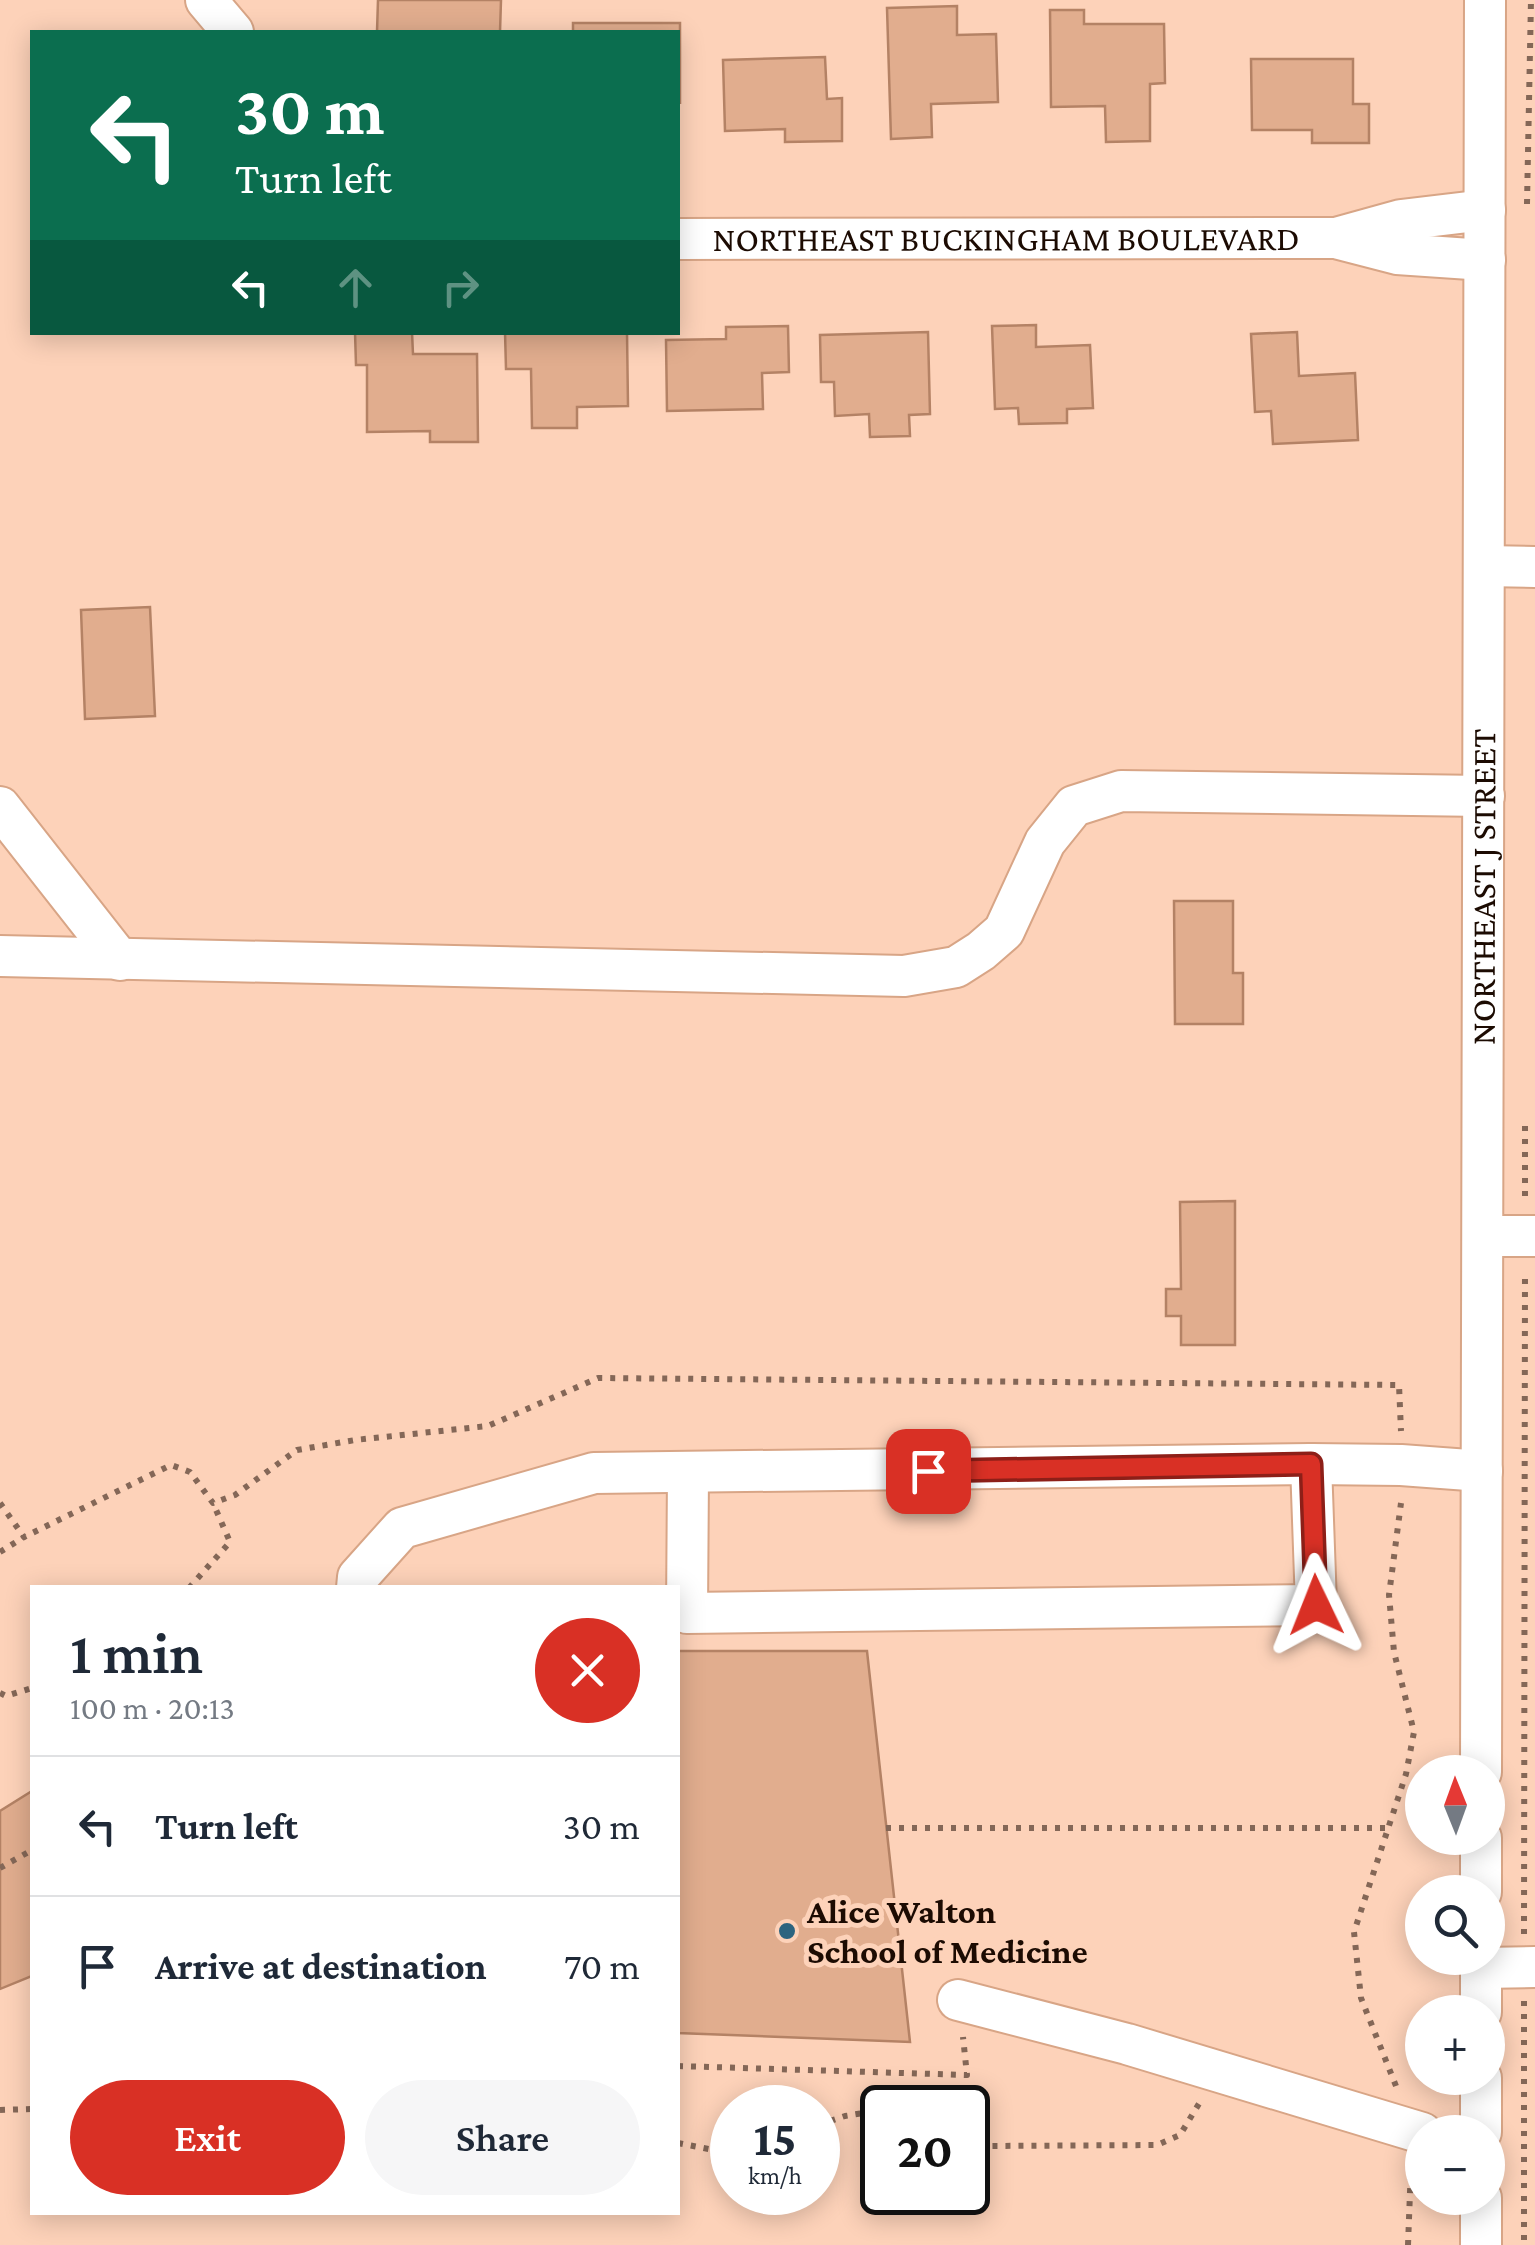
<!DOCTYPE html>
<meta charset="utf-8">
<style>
body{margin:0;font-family:"Crimson Pro",serif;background:#f6f6f7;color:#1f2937;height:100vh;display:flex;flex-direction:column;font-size:38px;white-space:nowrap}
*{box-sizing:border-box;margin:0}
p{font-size:32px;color:#747a83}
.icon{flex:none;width:55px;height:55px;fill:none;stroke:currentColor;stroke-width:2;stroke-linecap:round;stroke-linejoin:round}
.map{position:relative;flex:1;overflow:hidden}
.details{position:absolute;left:30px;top:1585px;width:650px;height:630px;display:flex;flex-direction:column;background:#fff;border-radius:0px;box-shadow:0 5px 25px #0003}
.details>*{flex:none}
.banner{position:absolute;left:30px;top:30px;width:650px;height:305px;border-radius:0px;box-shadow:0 5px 25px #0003;background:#0b6e4f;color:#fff;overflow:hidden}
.needle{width:65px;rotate:359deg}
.fabs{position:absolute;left:1405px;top:1755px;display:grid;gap:20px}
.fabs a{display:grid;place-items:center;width:100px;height:100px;border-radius:50%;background:#fff;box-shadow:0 5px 25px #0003;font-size:50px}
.speed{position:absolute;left:710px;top:2085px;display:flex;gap:20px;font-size:50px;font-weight:700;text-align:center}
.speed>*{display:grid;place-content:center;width:130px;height:130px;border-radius:50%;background:#fff;box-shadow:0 5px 25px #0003;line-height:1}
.speed small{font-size:25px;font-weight:400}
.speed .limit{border:5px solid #111;border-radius:15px;background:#fff;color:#111}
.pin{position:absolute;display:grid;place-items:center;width:85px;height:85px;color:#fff;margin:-42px;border-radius:20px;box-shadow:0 5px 15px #0006}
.me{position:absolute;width:110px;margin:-55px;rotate:358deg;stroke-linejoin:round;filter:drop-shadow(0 0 8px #0008)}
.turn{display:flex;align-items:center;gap:35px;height:210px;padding:0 40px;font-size:45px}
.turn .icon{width:130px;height:130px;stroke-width:2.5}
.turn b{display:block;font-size:70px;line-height:85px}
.lanes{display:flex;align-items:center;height:95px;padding:0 40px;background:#0003;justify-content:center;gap:50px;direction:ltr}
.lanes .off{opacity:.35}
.round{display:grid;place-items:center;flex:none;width:105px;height:105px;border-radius:52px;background:#f6f6f7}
.overview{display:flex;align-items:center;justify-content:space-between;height:170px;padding:0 40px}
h1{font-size:60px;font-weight:600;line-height:75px}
.cta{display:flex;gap:20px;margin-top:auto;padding:20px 40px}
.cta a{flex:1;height:115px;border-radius:60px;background:#d93025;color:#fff;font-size:40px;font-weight:600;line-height:115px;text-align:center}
.cta a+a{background:#f6f6f7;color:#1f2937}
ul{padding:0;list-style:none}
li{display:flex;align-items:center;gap:30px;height:140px;padding:0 40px;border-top:2px solid #e0e1e3}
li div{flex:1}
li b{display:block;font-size:38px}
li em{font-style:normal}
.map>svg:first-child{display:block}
.building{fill:#e1ad8e;stroke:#b48265;stroke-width:2.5}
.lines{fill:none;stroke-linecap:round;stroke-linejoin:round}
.minor-casing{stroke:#d8a586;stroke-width:44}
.path{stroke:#846757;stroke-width:6;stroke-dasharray:5 8;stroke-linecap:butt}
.minor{stroke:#fff;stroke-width:40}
.route-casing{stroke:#8d1f18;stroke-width:25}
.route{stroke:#d93025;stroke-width:18}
.poi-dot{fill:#2d647f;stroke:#fdd2b9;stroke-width:4}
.labels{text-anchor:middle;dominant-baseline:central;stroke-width:10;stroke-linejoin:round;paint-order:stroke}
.street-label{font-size:35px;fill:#1c0b02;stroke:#fdd2b9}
.poi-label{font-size:35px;font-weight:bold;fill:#1c0b02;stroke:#fdd2b9;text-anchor:start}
</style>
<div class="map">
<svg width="1535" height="2245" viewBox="0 0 1535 2245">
<rect width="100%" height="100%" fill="#fdd2b9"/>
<g class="building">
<path d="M378,0H501L500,32H377Z"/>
<path d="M957,6V35L996,34L998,102L931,104L932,137L891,139L887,8Z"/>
<path d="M1050,10H1084V24H1164L1165,83L1150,84V141L1106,142L1105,106L1051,107Z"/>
<path d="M573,23H680V104L678,32H573Z"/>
<path d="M825,57L827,99L842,98V141L785,142V129L725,131L723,60Z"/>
<path d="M1251,59H1353V104H1369V143H1312V130H1252Z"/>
<path d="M1036,325V347L1090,345L1093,408L1067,409V423L1019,424L1018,408L995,409L992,326Z"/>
<path d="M788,326L789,372L762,373L763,409L667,411L666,340L726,339V327Z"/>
<path d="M355,332H412L413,354H477L478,442H430V431L367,432V365H356Z"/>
<path d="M505,332H627L628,406L577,407V428H532L531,369H506Z"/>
<path d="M928,332L930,414L909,415L910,436L870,437L869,414L835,416L834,382H821L820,335Z"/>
<path d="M1297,332L1299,376L1355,373L1358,440L1273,444L1271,411L1255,412L1251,334Z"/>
<path d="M150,607L155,716L85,719L81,610Z"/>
<path d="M1174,901H1233V973H1243V1024H1175Z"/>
<path d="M1235,1201V1345H1181V1316H1166V1289H1181L1180,1202Z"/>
<path d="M678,1651H867L910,2042L678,2033Z"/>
<path d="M32,1791V1976L0,1989V1811Z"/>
</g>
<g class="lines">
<g class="minor-casing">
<g id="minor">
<path d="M206,0L233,32"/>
<path id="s1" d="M678,239L1336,238L1401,220L1485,210"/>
<path d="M1339,239L1397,254L1485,260"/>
<path d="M1484,566L1535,567"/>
<path d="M0,807L120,960"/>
<path d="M0,956L904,976L956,967L981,951L1004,931L1045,842L1074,806L1121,791L1484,796"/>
<path d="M1483,1236H1535"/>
<path d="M688,1473L687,1613L1316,1605L1311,1464"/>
<path d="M357,1588L358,1577L402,1528L594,1473L1311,1464L1401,1465L1482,1471"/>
<path id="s2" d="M1481,1772L1485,0"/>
<path d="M1481,1892V1838"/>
<path d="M1481,1958V2012"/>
<path d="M1481,1968L1535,1967"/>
<path d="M958,2000L1127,2044L1422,2133"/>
<path d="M1481,2078V2132"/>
<path d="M1481,2245V2198"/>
</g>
</g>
<g class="path">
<path d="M1527,204L1531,0"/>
<path d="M1525,1126V1199"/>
<path d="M0,1503L24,1537L171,1465L190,1472L213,1503L235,1495L297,1450L355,1440L488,1426L598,1378L1399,1385L1401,1431"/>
<path d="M0,1552L24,1537"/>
<path d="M189,1588L230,1542L213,1503"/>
<path d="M0,1693L6,1696L32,1688"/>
<path d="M886,1828H1387"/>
<path d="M0,1868L32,1850"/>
<path d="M1524,1934L1525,1271"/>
<path d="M1524,2001V2245"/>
<path d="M678,2066L967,2075L963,2037"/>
<path d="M1396,2086L1361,1998L1354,1932L1406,1774L1414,1732L1394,1652L1389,1595L1401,1503"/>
<path d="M0,2110L32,2109"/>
<path d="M818,2125L845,2116L882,2110"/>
<path d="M968,2138L988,2146L1157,2145L1180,2135L1200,2102"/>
<path d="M678,2143L724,2152L732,2150"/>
<path d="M1408,2245L1411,2166"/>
</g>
<use href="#minor" class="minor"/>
</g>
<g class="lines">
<g class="route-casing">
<path id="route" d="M928,1471L1311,1464L1316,1605"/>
</g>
<use href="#route" class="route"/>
</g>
<circle class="poi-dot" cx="787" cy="1931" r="10"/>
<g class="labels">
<g class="street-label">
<text stroke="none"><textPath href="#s1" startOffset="328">NORTHEAST BUCKINGHAM BOULEVARD</textPath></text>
<text stroke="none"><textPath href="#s2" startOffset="885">NORTHEAST J STREET</textPath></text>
</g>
<g class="poi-label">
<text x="807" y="1911">Alice Walton<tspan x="807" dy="40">School of Medicine</tspan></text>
</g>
</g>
</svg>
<div class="fabs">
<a><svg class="needle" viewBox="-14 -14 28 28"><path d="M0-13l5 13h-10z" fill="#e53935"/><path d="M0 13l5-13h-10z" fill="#747a83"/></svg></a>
<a><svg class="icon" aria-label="search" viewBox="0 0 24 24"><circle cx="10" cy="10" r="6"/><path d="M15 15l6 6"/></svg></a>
<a>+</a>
<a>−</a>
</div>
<div class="speed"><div>15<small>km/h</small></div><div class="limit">20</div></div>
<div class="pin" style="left:928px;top:1471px;background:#d93025"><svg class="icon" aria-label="arrive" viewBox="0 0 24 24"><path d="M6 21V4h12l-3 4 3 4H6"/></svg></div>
<svg class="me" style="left:1316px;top:1605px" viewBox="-20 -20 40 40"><path d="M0-17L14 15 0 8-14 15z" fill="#d93025" stroke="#fff" stroke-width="4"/></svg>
<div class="banner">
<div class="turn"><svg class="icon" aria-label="left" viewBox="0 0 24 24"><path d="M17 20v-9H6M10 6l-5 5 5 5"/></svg><div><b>30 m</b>Turn left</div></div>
<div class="lanes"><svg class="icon" aria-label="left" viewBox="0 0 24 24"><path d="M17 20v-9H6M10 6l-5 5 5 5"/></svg><svg class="icon off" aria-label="ahead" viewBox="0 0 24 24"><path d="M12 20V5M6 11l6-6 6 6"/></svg><svg class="icon off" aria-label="right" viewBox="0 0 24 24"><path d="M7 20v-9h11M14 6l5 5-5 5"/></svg></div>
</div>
<section class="details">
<div class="overview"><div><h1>1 min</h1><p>100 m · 20:13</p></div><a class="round" style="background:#d93025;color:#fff"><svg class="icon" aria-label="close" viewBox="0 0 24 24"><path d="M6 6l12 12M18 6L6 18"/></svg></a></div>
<ul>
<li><svg class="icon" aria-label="left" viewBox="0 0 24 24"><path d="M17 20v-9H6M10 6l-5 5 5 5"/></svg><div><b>Turn left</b></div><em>30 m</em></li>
<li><svg class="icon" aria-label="arrive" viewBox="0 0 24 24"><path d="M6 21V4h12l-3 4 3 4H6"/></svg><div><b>Arrive at destination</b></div><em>70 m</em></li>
</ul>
<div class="cta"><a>Exit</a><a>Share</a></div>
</section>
</div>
